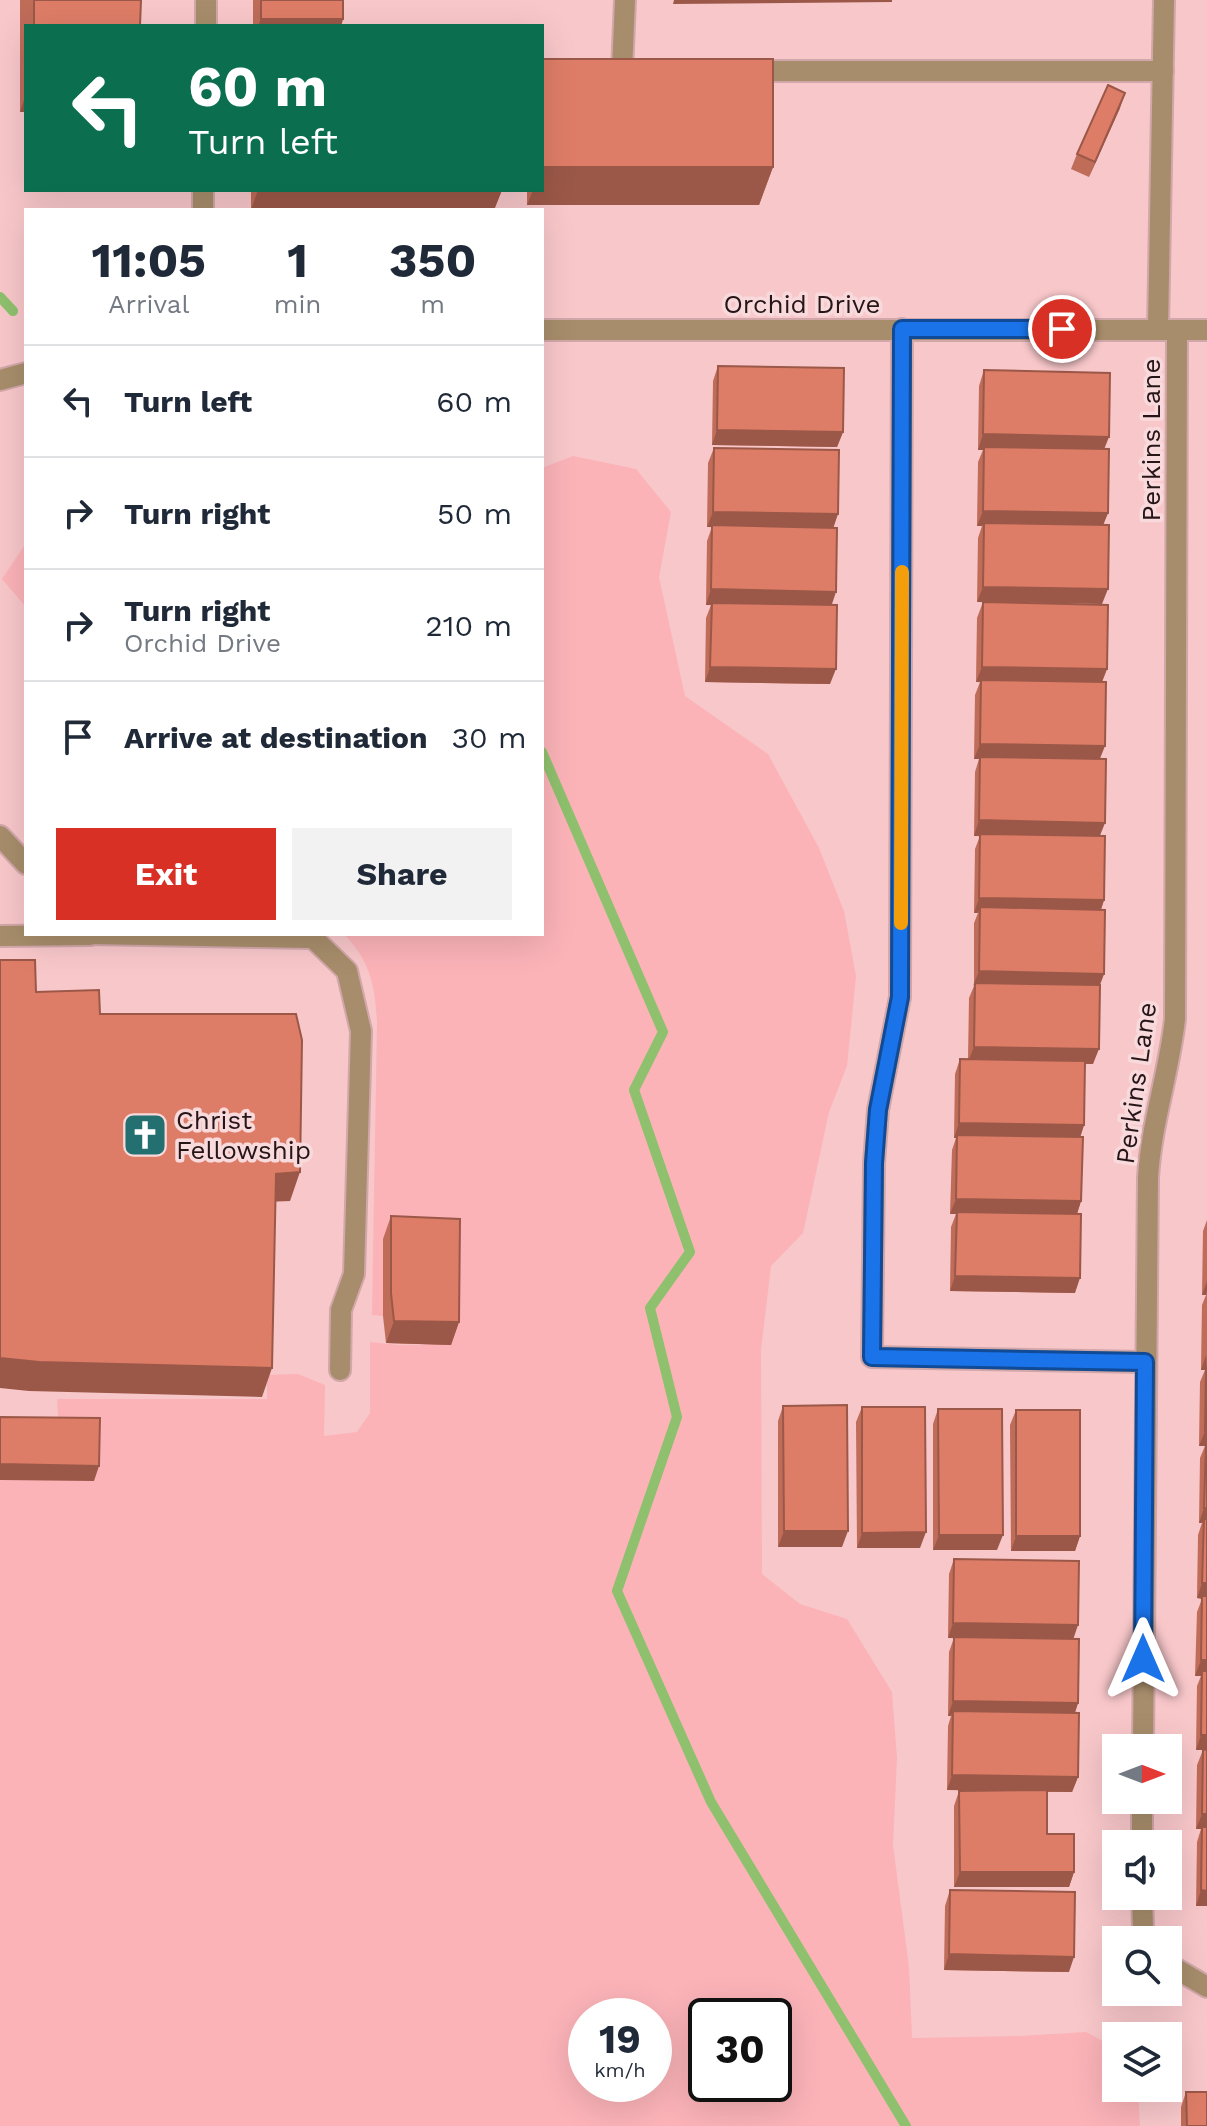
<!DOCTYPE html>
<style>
body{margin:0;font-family:"Work Sans",sans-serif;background:#f2f2f3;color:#1f2937;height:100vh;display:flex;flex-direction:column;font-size:30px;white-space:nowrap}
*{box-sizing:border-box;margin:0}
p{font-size:26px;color:#747a83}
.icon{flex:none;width:44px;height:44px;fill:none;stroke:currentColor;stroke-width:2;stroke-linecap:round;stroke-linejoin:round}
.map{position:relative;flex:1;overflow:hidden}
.drawer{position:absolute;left:24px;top:208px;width:520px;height:728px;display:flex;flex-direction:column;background:#fff;border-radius:0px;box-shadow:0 8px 32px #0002}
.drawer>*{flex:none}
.banner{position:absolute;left:24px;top:24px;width:520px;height:168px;border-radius:0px;box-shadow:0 8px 32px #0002;background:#0b6e4f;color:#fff;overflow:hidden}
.needle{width:52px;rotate:90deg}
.buttons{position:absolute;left:1102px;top:1734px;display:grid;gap:16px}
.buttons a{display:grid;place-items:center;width:80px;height:80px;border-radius:0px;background:#fff;box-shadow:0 8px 32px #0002;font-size:40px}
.speed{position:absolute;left:568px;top:1998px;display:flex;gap:16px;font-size:40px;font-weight:700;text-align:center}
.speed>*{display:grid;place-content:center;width:104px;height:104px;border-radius:50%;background:#fff;box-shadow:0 8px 32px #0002;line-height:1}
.speed small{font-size:20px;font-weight:400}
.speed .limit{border:4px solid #111;border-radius:12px;background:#fff;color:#111}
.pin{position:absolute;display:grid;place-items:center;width:68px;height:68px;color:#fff;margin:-34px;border:4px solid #fff;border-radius:50%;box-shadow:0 2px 8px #0007}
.me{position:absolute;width:88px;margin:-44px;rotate:0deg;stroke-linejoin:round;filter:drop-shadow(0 0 6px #0008)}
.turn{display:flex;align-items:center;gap:28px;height:168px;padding:0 32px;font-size:36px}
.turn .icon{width:104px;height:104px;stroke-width:2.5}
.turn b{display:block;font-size:56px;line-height:68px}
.eta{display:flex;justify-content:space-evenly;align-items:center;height:136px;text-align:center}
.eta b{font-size:48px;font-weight:700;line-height:56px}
.cta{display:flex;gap:16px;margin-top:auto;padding:16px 32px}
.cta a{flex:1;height:92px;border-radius:0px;background:#d93025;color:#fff;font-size:32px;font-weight:700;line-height:92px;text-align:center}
.cta a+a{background:#f2f2f3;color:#1f2937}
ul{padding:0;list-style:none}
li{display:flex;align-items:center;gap:24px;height:112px;padding:0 32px;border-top:2px solid #e0e1e3}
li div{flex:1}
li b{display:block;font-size:30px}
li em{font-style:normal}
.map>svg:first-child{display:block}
.green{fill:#fbb3b8;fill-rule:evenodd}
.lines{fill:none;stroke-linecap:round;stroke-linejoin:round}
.stream{stroke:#8ec06d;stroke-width:10}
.minor-casing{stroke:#d2a7aa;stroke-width:24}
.minor{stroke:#a78d6b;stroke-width:20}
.wall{fill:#bf6c59}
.shaded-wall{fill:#9b5848}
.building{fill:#de7d67;stroke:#9b5848;stroke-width:2}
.route-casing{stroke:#114b97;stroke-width:20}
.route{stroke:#1a73e8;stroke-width:14}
.slow{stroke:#f59e0b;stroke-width:14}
.labels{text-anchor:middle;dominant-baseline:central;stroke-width:7;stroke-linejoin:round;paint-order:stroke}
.street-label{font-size:26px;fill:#261517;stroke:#f8dadc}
.poi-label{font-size:26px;fill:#261517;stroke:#f8dadc;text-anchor:start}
</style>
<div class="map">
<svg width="1207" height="2126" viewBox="0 0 1207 2126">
<rect width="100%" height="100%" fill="#f8c7ca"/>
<g class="green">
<path d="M573,456L636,469L671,512L659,577L685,696L768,754L819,848L844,911L856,976L847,1066L829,1112L803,1233L771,1266L761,1350L762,1574L800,1604L847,1619L892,1692L897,1758L893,1845L909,1967L912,2038L1019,2036L1086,2032L1116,2048V2088H1138L1140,2126H0V1480L59,1432L57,1399H267V1375L298,1374L325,1385L324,1436L357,1432L370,1413V1342L398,1345L451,1344L383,1316L372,1315L377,1022C375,985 370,961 344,934H542V468ZM586,2016H654V2084H586ZM706,2016H774V2084H706Z"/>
<path d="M26,543V607L2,579Z"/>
</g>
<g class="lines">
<g class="stream">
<path d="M0,297L13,311"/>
<path d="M542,752L663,1032L634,1090L690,1252L650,1308L677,1417L617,1591L711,1802L906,2126"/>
</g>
<g class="minor-casing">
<g id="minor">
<path d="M206,26V0"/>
<path d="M622,71L625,0"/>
<path d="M747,71H1163"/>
<path d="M203,210V190"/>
<path d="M902,329L900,997L878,1110L874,1163L872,1357L1145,1362"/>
<path d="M1158,329L1164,0"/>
<path d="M542,330H1207"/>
<path d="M0,380L26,373"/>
<path d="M0,836L26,864"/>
<path d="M89,934L313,938L347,971L361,1031L354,1274L341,1310L340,1370"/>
<path d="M0,936L90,935"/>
<path d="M1143,1748L1148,1178C1151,1124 1169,1073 1175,1019L1177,330"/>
<path d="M1142,1844V1800"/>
<path d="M1142,1896L1143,1927L1146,1940"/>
<path d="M1168,1964L1207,1987"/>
</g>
</g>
<use href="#minor" class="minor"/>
</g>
<g class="wall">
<path d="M20,0H141L140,26H26V112H20Z"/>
<path d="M253,0H343V19L341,26H253Z"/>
<path d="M1120,108L1089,177L1071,169L1077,154Z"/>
<path d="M773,167L759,205H527V190H542Z"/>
<path d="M251,190H502L494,210H251Z"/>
<path d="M718,366L843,432L837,447L712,445L713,381Z"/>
<path d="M984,370L1104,449L1108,513L1103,524L977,602L978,538L982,526H977L978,462L983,450H978L979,386Z"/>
<path d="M714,448L833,528L830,684L705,682L706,618L711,605H706L707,541L712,527H707L708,463Z"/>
<path d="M983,602L1107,669L1102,682L1100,759V836L1104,900L1101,910L1104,974L1100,985L1093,1064H1085L1084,1125L1080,1137L1081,1201L1077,1214L1075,1293L950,1291L951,1227L956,1214H950L952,1150L956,1138H954L955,1074L960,1059H968L969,998L974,986V923L978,913H974L975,849L980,836H974L975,772L979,759H974L975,695L980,682H976L977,618Z"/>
<path d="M391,1216L459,1322L451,1345L386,1343L383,1316V1239Z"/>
<path d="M1207,1220V1906H1196L1197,1842L1201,1829H1196L1197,1765L1203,1750H1196L1197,1686L1201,1676H1195L1197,1612L1202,1599L1197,1598L1198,1535L1202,1523H1199L1200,1458L1205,1446H1199L1200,1382L1205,1370H1201L1202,1305L1206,1295H1202L1203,1231Z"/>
<path d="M783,1406L842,1547H778V1421Z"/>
<path d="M862,1407L920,1548H857L856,1422Z"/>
<path d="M938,1409L997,1550H933V1424Z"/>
<path d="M1016,1410L1080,1536L1075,1551H1011L1010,1425Z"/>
<path d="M954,1559L1073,1639L1078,1703L1075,1713L1078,1777L1072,1792H1047V1834L1074,1872L1069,1887H954V1806L959,1791L977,1790H947L948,1726L951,1716H948L949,1652L954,1638H948L949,1574Z"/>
<path d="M950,1890L1069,1972L944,1970L945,1906Z"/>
<path d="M1186,2092L1207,2126H1181V2107Z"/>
</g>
<g class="shaded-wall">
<path d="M674,0H892V2L673,4Z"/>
<path d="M261,19H343L341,26H258Z"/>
<path d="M1125,93L1120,108L1089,177L1095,162Z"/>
<path d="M26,94V112H20Z"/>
<path d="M542,167H773L759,205H527L533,190H542Z"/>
<path d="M258,190H502L494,210H251Z"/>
<path d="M717,430L843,432L837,447L712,445Z"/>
<path d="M983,434L1109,437L1103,452L984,447L983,450H978Z"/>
<path d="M983,511L1108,513L1102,528L984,523L982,526H977Z"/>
<path d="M713,512L838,514L833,529L707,527Z"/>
<path d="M983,587L1108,589L1102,604L977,602Z"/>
<path d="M711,589L836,592L831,607L706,605Z"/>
<path d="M710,667L836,669L830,684L705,682Z"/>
<path d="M982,667L1107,669L1101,684L976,682Z"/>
<path d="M980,744L1105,746L1099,761L980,757L979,759H974Z"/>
<path d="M979,820L1105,823L1099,838L974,836Z"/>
<path d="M979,898L1104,900L1099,915L980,907L978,913H974Z"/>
<path d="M979,971L1104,974L1098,989L975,983L973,986Z"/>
<path d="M974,1047L1099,1049L1093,1064L968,1062Z"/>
<path d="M959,1123L1084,1125L1079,1141L957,1135L956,1138H954Z"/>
<path d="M300,1172L290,1201L266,1202L276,1174Z"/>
<path d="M956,1199L1081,1201L1076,1217L957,1212L956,1214H950Z"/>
<path d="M955,1276L1080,1278L1075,1293L950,1291Z"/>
<path d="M1207,1281V1291L1206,1295H1202Z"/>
<path d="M394,1321L459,1322L451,1345L386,1343Z"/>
<path d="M1206,1355L1207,1370L1206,1367L1205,1370H1201Z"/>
<path d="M0,1358L272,1368L262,1397L29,1391L0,1388Z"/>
<path d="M1205,1431H1207V1446L1206,1443L1205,1446H1199Z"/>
<path d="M0,1464L99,1466L94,1481L0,1480Z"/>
<path d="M1204,1508H1207V1523L1204,1519L1202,1523H1199Z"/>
<path d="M784,1531H848L842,1547H778Z"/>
<path d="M926,1532L920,1548H857L862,1533Z"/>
<path d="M939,1535H1003L997,1550H933Z"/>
<path d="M1016,1536H1080L1075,1551H1011Z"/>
<path d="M1202,1583H1207V1599L1197,1598Z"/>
<path d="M953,1623L1078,1625L1073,1640L948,1638Z"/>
<path d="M1201,1660H1207V1676L1202,1671L1201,1676H1195Z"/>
<path d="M953,1701L1078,1703L1073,1718L953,1711L951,1716H948Z"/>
<path d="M1201,1735H1207V1750H1196Z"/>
<path d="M952,1775L1078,1777L1072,1792L947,1790Z"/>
<path d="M1202,1814H1207V1829L1202,1827L1201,1829H1196Z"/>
<path d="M960,1872H1074L1069,1887H954Z"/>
<path d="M1201,1890L1207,1891V1906H1196Z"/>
<path d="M949,1954L1074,1957L1069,1972L944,1970Z"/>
</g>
<g class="building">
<path d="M34,0H141L140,26H34Z"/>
<rect x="261" y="0" width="82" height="19"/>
<rect x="542" y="59" width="231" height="108"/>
<path d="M1108,85L1125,93L1095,162L1077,154Z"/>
<path d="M718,366L844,368L843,432L717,430Z"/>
<path d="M984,370L1110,373L1109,437L983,434Z"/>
<path d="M984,447L1109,449L1108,513L983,511Z"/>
<path d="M714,448L839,450L838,514L713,512Z"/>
<path d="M984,523L1109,525L1108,589L983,587Z"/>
<path d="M712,525L837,528L836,592L711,589Z"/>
<path d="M983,602L1108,605L1107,669L982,667Z"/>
<path d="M712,603L837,605L836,669L710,667Z"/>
<path d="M981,680L1106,682L1105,746L980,744Z"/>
<path d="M980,757L1106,759L1105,823L979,820Z"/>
<path d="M980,834L1105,836L1104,900L979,898Z"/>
<path d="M980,907L1105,910L1104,974L979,971Z"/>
<path d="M0,960H35L36,992L99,990L100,1014H296L302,1040L300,1172L276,1174L272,1368L39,1362L0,1358Z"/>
<path d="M975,983L1100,985L1099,1049L974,1047Z"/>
<path d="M960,1059L1085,1061L1084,1125L959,1123Z"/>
<path d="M957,1135L1083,1137L1081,1201L956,1199Z"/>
<path d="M957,1212L1081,1214L1080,1278L955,1276Z"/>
<path d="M391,1216L460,1219L459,1322L394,1321L391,1293Z"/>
<path d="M1206,1367H1207V1431H1205Z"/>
<path d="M847,1405L848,1531H784L783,1406Z"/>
<path d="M862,1407H925L926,1532L862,1533Z"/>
<path d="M938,1409H1002L1003,1535H939Z"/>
<rect x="1016" y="1410" width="64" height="126"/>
<path d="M0,1417L100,1418L99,1466L0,1464Z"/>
<path d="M1206,1443H1207V1508H1204Z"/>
<path d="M1204,1519H1207V1583H1202Z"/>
<path d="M954,1559L1079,1561L1078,1625L953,1623Z"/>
<path d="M1202,1596H1207V1660H1201Z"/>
<path d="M954,1637L1079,1639L1078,1703L953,1701Z"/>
<path d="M1202,1671H1207V1735H1201Z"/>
<path d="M953,1711L1079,1713L1078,1777L952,1775Z"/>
<path d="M1203,1749L1207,1750V1814H1202Z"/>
<path d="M1047,1790V1834H1074V1872H960L959,1791Z"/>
<path d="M1202,1827H1207V1891L1201,1890Z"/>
<path d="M950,1890L1075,1892L1074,1957L949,1954Z"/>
<path d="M1186,2092H1207V2126H1187Z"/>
</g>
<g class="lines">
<g class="route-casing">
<path id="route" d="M1062,329H902L900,997L878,1110L874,1163L872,1357L1145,1362L1143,1659"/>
</g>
<use href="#route" class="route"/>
<path class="slow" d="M901,923L902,572"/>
</g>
<defs>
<g id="church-square" transform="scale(2.3)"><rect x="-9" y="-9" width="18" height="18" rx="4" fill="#246f6f" stroke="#f8dadc"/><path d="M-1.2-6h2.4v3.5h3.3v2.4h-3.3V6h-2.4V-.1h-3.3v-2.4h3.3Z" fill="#fff"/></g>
</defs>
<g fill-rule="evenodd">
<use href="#church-square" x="145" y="1135"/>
</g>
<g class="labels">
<g class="street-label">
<text x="802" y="304">Orchid Drive</text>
<text transform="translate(1151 440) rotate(-90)">Perkins Lane</text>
<text transform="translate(1136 1083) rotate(-82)">Perkins Lane</text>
</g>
<g class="poi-label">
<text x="176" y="1120">Christ<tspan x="176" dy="30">Fellowship</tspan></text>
</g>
</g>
</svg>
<div class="buttons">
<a><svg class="needle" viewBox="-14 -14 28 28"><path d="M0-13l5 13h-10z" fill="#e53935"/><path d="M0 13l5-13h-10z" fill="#747a83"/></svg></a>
<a><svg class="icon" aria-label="sound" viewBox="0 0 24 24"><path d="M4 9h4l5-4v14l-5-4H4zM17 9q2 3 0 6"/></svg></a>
<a><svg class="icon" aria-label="search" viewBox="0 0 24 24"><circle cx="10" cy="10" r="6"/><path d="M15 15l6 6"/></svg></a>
<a><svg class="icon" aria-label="layers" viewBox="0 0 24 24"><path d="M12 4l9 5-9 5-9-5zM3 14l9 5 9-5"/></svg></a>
</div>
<div class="speed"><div>19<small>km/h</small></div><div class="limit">30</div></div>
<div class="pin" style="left:1062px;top:329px;background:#d93025"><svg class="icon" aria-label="arrive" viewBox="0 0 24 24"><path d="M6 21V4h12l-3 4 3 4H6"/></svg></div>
<svg class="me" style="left:1143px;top:1659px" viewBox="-20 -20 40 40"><path d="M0-17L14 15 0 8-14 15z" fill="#1a73e8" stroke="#fff" stroke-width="4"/></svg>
<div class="banner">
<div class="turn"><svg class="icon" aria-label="left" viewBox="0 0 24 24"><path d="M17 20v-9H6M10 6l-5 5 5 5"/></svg><div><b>60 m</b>Turn left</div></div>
</div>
<section class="drawer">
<div class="eta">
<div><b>11:05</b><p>Arrival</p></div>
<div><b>1</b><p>min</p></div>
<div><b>350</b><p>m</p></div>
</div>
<ul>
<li><svg class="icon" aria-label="left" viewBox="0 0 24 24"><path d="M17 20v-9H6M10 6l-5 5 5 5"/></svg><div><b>Turn left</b></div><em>60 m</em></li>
<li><svg class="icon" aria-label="right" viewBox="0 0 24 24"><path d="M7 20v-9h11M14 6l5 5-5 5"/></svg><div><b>Turn right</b></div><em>50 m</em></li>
<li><svg class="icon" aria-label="right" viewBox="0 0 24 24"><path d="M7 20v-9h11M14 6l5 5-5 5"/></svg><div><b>Turn right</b><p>Orchid Drive</p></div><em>210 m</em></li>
<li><svg class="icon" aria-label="arrive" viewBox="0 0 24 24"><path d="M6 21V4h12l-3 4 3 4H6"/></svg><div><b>Arrive at destination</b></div><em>30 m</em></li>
</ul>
<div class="cta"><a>Exit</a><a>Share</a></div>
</section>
</div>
